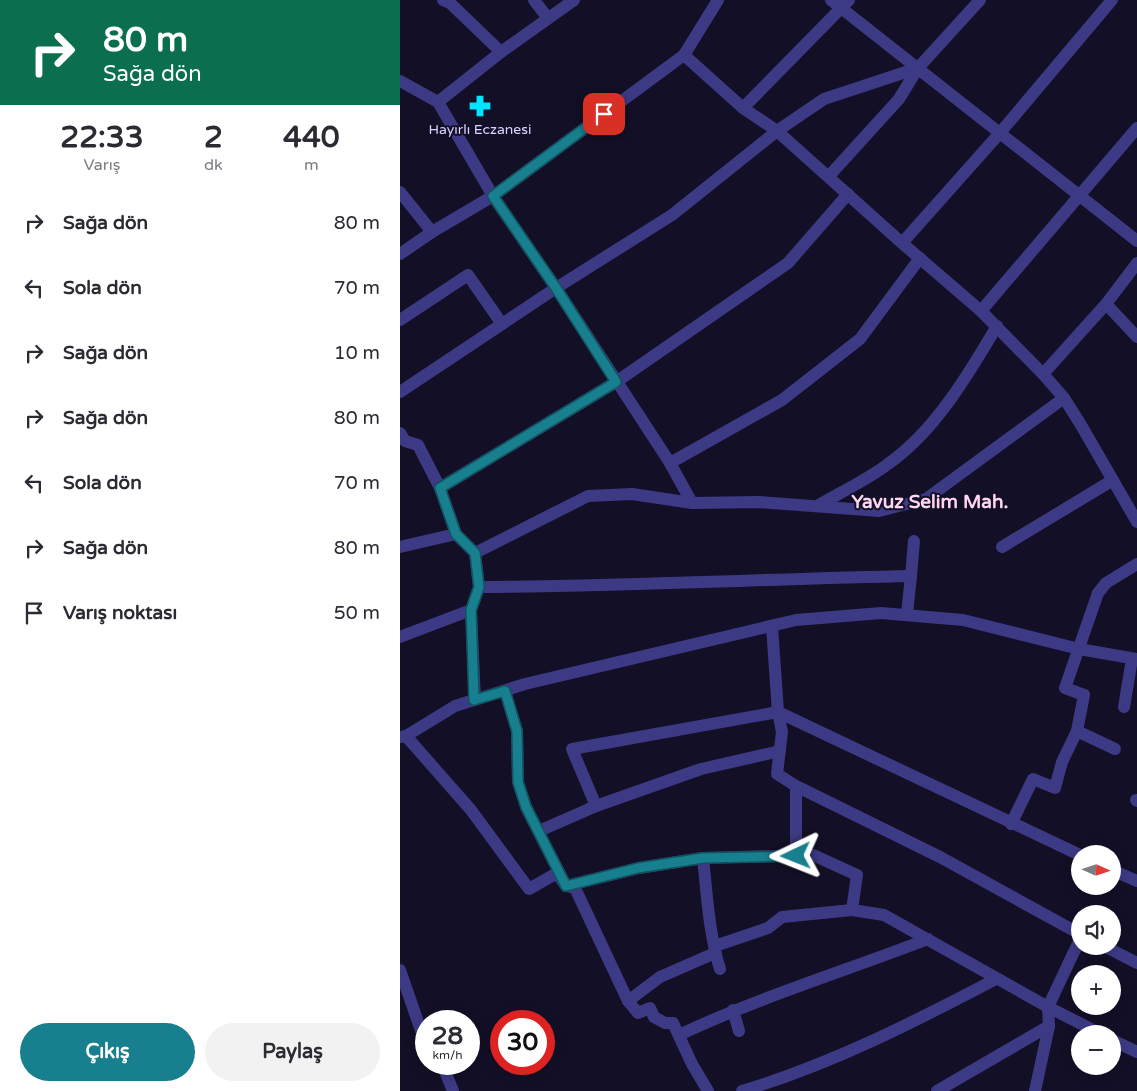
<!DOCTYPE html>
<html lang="tr">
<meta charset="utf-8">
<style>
body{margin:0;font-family:"Varela Round",sans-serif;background:#f2f2f3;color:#2b2b33;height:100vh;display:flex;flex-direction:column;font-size:19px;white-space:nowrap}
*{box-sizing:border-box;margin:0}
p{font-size:16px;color:#7c7c81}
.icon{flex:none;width:28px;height:28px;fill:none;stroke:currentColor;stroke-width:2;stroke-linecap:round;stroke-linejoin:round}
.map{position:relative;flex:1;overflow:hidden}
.drawer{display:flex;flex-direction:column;background:#fff;width:400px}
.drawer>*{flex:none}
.guide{background:#0b6e4f;color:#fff;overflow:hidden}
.needle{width:32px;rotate:93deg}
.controls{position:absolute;left:671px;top:845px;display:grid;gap:10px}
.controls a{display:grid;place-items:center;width:50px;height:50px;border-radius:50%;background:#fff;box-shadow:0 2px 12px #0003;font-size:25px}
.speed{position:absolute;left:15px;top:1010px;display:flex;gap:10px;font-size:25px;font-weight:700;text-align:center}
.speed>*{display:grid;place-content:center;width:65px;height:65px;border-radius:50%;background:#fff;box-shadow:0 2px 12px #0003;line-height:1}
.speed small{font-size:12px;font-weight:400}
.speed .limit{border:8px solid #d22;background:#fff;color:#111}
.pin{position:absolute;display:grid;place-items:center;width:42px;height:42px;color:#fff;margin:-21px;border-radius:10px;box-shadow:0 2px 8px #0006}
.me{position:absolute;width:55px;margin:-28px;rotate:268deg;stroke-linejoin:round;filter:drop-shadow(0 0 4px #0008)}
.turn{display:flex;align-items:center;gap:18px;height:105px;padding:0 20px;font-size:22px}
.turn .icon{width:65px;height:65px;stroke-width:2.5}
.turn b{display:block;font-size:35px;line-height:42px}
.eta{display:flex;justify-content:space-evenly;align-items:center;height:85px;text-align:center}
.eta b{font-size:30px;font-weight:700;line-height:35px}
.action{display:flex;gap:10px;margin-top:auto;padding:10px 20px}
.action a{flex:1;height:58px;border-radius:30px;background:#187f8f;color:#fff;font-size:20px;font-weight:700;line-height:58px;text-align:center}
.action a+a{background:#f2f2f3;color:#2b2b33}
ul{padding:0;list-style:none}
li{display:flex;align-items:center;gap:15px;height:65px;padding:0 20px}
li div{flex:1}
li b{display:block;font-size:19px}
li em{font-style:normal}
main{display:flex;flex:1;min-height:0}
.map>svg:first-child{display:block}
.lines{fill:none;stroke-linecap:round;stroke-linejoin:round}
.minor{stroke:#3d3a85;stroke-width:12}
.route-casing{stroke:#10535d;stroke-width:12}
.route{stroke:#187f8f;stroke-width:9}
.labels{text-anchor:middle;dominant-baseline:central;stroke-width:4;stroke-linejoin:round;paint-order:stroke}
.poi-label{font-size:14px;fill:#d9d4ff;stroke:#130f26}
.district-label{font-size:19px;font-weight:bold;fill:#ffd6f0;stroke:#130f26}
</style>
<main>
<section class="drawer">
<div class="guide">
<div class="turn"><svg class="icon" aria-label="right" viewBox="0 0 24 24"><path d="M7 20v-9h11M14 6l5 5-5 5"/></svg><div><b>80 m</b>Sağa dön</div></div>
</div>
<div class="eta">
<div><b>22:33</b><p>Varış</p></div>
<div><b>2</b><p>dk</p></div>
<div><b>440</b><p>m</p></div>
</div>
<ul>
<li><svg class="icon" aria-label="right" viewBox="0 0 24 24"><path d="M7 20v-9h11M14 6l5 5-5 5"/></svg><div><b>Sağa dön</b></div><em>80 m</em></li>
<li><svg class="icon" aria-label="left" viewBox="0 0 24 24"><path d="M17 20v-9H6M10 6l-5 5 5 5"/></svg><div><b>Sola dön</b></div><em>70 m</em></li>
<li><svg class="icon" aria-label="right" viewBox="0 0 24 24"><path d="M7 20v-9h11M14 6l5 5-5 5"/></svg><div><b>Sağa dön</b></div><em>10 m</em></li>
<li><svg class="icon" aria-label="right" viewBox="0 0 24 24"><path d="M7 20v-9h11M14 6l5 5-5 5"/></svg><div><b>Sağa dön</b></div><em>80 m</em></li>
<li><svg class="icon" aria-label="left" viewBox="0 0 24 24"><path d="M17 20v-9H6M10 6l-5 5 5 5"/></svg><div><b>Sola dön</b></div><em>70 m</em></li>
<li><svg class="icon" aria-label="right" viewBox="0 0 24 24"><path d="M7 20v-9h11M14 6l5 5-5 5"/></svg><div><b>Sağa dön</b></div><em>80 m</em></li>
<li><svg class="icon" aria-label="arrive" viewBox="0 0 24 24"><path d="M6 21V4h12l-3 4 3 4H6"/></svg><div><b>Varış noktası</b></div><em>50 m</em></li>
</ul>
<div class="action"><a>Çıkış</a><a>Paylaş</a></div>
</section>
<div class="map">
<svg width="737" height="1091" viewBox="0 0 737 1091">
<rect width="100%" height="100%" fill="#130f26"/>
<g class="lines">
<g class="minor">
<path d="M43,0L50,3L101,52"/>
<path d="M134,0L147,17"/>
<path d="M431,0L737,241"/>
<path d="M284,55L343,108L377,131L502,243L581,311L643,374L664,398L681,425L737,522"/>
<path d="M0,81L38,102L93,196L156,288L270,463L292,503"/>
<path d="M38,102L101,52L174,0"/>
<path d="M343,108L449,0"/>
<path d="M429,176L499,99L518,68L580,0"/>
<path d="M0,192L32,232"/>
<path d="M502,243L599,134L712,0"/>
<path d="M0,254L32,232L93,196L284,55L318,0"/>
<path d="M706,304L737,337"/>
<path d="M581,311L737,128"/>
<path d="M0,320L68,275L102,324"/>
<path d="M643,374L706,304L737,263"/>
<path d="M0,392L156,288L272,215L377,131L424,99L518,68"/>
<path d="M0,433L5,441L18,445L40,488L56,534"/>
<path d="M270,463L382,400L460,339L520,258"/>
<path d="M40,488L216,382L388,263L448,194"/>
<path d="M419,505C441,492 467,480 488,464C535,431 568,375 597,326"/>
<path d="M0,547L56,534L75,553"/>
<path d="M602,547L713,480"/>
<path d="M511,576L514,541"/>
<path d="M79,587C223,586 367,579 511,576L507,614"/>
<path d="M372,627L378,712L382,732L377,774L396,786L540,857L680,934"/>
<path d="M0,637L71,610"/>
<path d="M105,691L117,731L118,782L126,807L166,886L239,868L303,858L413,855L457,875L452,910L484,915L648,1007L701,1034"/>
<path d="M75,700L71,610L79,587L75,553L188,496L232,494L292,503L359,502L479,511L526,499L664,398"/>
<path d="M724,707L732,659"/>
<path d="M677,731L715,749"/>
<path d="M6,736L71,810L129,889L157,873L166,886L175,888L228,1001L238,1013L250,1008L254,1017L265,1023H273L292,1064L308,1091"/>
<path d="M0,737L6,736L55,706L125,684L396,620L481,613L563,620L679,649L737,659"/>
<path d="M380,751L301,769L196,806L172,749L378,712L680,855"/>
<path d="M396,786V856"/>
<path d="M736,800L737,801"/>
<path d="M611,824L633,779L655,788L662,762L677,731L684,695L665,688L698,593L706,583L737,564"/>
<path d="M139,831L196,806"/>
<path d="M303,858C307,895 309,934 320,969"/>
<path d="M712,870L737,881"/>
<path d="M315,946L368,928L382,917L452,910"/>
<path d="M704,946L737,963"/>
<path d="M0,970L26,1045"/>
<path d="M228,1001L260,977L315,953"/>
<path d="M333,1010L339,1031"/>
<path d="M279,1035C360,997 445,971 528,939"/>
<path d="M712,1040L737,1052"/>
<path d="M42,1064L53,1091"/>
<path d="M342,1091C432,1064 514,1022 596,979"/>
<path d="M537,1091L649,1026L648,1007L680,939"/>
<path d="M635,1091L649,1026"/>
</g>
</g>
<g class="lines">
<g class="route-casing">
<path id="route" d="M204,114L93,196L156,288L216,382L40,488L56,534L75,553L79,587L71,610L74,700L105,691L117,731L118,782L126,807L166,886L238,868L303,858L396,856"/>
</g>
<use href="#route" class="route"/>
</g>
<defs>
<g id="pharmacy-bare" transform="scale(1.725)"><path d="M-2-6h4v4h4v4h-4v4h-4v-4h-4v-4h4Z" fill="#00e5ff" stroke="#130f26" stroke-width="2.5" paint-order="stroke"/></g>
</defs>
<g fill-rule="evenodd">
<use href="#pharmacy-bare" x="80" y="106"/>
</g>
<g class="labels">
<g class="poi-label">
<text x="80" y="129">Hayırlı Eczanesi</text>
</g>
<g class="district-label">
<text x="530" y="502">Yavuz Selim Mah.</text>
</g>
</g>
</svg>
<div class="controls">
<a><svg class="needle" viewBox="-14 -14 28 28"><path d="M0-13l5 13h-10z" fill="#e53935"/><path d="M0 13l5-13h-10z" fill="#7c7c81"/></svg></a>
<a><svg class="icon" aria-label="sound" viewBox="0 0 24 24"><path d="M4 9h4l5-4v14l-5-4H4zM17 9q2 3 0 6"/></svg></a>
<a>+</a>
<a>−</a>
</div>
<div class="speed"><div>28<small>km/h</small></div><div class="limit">30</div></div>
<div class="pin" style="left:204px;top:114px;background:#d93025"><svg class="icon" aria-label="arrive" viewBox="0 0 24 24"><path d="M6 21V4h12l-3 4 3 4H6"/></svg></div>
<svg class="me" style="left:396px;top:856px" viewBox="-20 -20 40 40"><path d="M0-17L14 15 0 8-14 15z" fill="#187f8f" stroke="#fff" stroke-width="4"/></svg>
</div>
</main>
